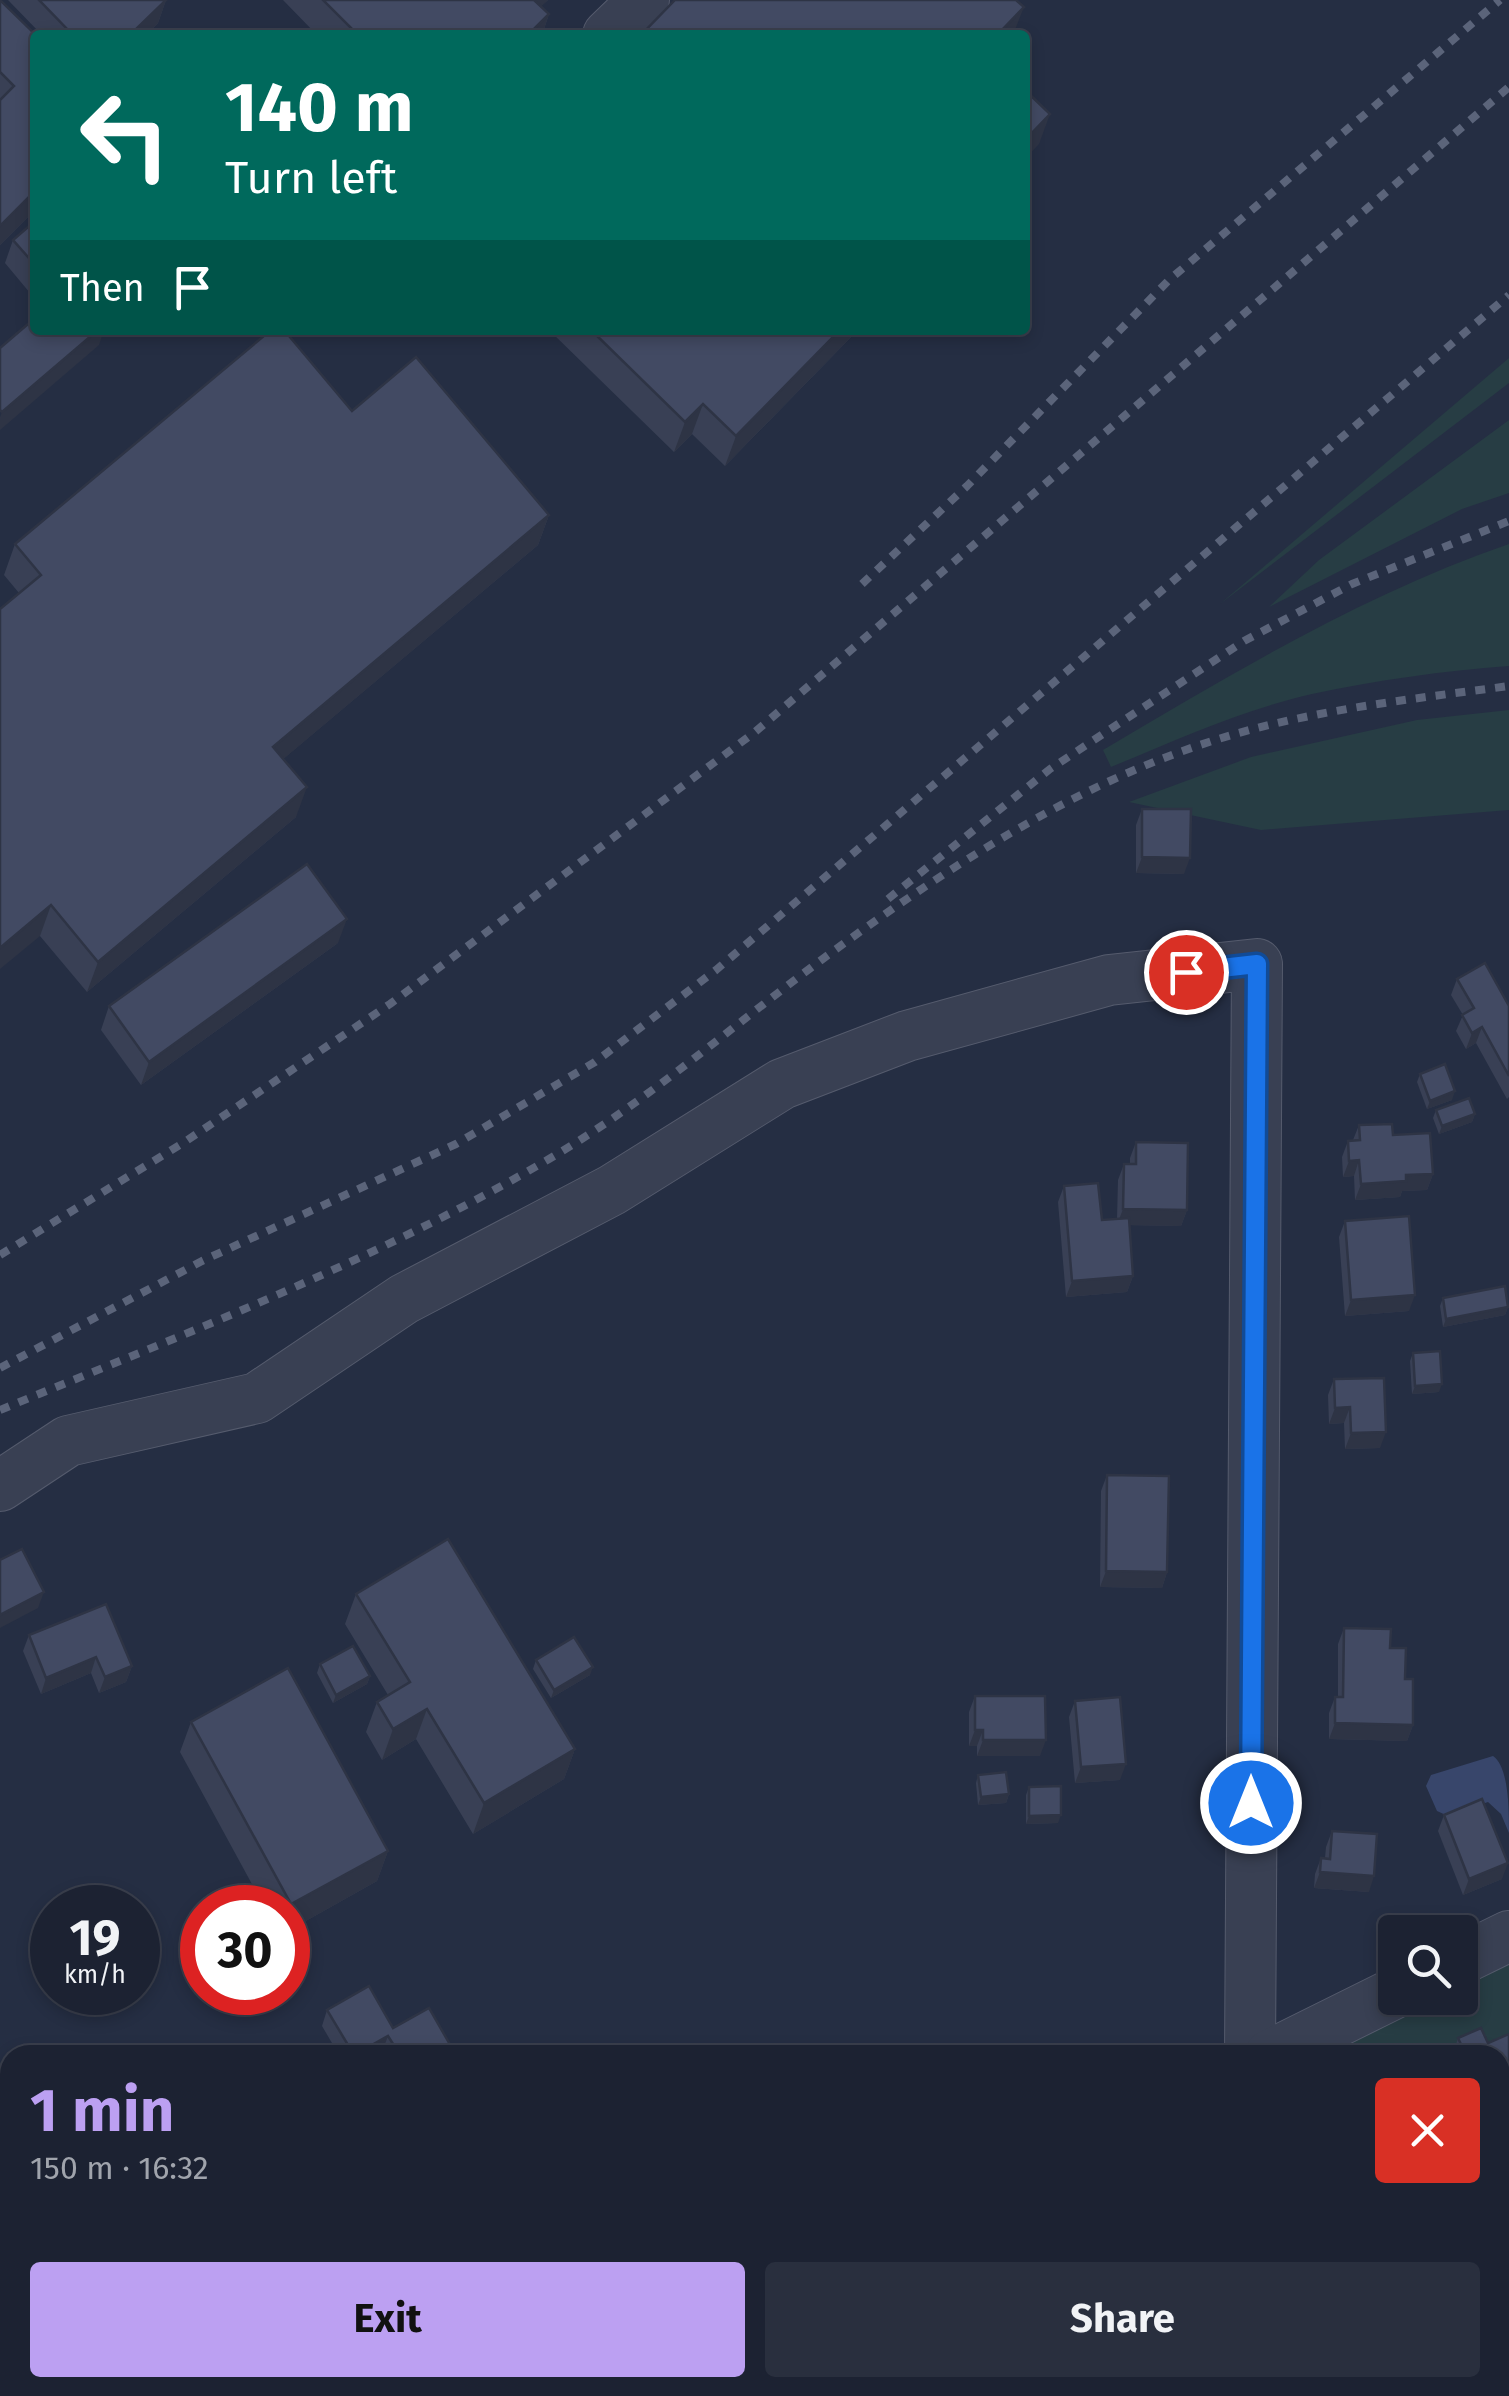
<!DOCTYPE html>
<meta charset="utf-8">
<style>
body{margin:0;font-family:"Fira Sans",sans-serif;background:#292f3e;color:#f1f3f6;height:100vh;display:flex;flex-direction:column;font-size:38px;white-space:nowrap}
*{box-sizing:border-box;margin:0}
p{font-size:32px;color:#a0a4ac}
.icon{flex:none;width:55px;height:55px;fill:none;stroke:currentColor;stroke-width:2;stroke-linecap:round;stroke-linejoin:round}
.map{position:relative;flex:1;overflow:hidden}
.details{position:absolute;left:0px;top:2045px;width:1510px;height:352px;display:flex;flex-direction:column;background:#1c2232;border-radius:30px 30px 0 0;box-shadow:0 5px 15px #0003,0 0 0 2px #3a3f4d}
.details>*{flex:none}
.banner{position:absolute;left:30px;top:30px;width:1000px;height:305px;border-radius:10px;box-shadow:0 5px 15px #0003,0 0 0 2px #3a3f4d;background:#00695c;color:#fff;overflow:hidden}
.fabs{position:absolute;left:1378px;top:1915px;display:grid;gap:20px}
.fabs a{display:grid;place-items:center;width:100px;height:100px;border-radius:10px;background:#1c2232;box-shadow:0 5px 15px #0003,0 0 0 2px #3a3f4d;font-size:50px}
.speed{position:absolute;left:30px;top:1885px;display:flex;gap:20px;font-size:50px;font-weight:700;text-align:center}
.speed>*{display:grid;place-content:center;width:130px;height:130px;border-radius:50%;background:#1c2232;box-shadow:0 5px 15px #0003,0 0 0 2px #3a3f4d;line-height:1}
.speed small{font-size:25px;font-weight:400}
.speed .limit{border:15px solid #d22;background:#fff;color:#111}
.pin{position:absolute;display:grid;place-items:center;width:85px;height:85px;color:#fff;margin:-42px;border:5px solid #fff;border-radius:50%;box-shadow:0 2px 10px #0007}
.me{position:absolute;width:110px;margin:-55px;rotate:0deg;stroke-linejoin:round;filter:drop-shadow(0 0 8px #0008)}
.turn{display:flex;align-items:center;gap:35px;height:210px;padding:0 30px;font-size:45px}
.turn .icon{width:130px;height:130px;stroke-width:2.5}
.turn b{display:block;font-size:70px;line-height:85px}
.then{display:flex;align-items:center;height:95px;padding:0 30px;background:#0003;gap:20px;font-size:38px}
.round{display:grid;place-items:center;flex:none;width:105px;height:105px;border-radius:10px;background:#292f3e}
.head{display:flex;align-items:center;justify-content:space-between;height:170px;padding:0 30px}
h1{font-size:60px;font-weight:700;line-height:75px;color:#bca0f2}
.primary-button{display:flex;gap:20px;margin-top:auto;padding:20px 30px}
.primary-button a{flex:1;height:115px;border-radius:10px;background:#bca0f2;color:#111;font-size:40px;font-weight:700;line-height:115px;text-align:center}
.primary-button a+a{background:#292f3e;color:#f1f3f6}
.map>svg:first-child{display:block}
.green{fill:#273d44}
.water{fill:#38466b}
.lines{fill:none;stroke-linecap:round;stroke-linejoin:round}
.stream{stroke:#38466b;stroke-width:11}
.minor-casing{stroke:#555b6d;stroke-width:52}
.minor{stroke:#394053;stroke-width:50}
.rail{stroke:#5b647a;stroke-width:8;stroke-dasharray:10 10;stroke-linecap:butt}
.wall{fill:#394055}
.shaded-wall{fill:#2e3445}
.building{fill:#424a63;stroke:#2e3445;stroke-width:2.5}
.route-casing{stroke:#114b97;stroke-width:25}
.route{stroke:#1a73e8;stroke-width:18}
</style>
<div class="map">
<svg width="1509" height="2396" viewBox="0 0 1509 2396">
<rect width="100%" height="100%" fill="#252e43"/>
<g class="green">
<path d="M1509,358V383L1220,604Z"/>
<path d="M1509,420V493L1462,509L1269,607L1319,560Z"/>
<path d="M1509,544V666C1443,671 1377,680 1312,694C1242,710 1176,740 1111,767L1103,750C1235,672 1364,594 1509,544Z"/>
<path d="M1509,710V810L1261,830L1129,802L1251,757L1417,720Z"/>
<path d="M1509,1936V2396H1234L1235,2388H1500V2055H1270L1395,1998H1460V1960Z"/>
</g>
<path class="water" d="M1493,1756C1509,1767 1509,1810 1509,1833L1501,1814L1488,1802L1448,1816L1437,1811L1426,1786L1431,1775Z"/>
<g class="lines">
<path class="stream" d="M1268,2396L1269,2388"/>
<g class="minor-casing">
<g id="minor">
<path d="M608,35L644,0"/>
<path d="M0,1486L68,1441L257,1398L404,1299L612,1190L782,1084L907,1036L1109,980L1257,964L1250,2055"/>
<path d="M1460,1960L1509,1936"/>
<path d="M1270,2055L1395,1993"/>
<path d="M566,2396L584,2388"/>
<path d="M1234,2396L1235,2388"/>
</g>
</g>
<use href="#minor" class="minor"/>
<g class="rail">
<path d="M862,584L967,486L1169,280L1500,0"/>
<path d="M888,899L1050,769L1244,641L1352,584L1509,521"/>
<path d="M0,1255L183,1143L390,1004L755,732L1509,87"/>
<path d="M0,1368L202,1261L456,1144L595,1062L716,970L1509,295"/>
<path d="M0,1410C187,1333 375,1261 549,1159C648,1101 732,1026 824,958C938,874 1065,790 1200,745C1300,711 1405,700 1509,686"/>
</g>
</g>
<g class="wall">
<path d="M0,0L35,35V210L0,245Z"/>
<path d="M8,0H166L158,23L146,35H42Z"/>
<path d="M283,0H548L541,6L549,14L542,35H317Z"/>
<path d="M35,221V299L5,263L13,240Z"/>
<path d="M549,330H858L725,466L692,434L674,452Z"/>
<path d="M352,411L549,515L538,545L283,759L296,817L87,992L40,936L19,593L4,575L15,544Z"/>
<path d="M1142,809L1184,874L1136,873V825Z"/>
<path d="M338,943L141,1085L101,1030L109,1006Z"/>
<path d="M1457,979L1509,1006V1097L1507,1099L1476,1043L1466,1049L1456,1031L1463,1015L1451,995Z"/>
<path d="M1420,1074L1452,1100L1427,1109L1417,1082Z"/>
<path d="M1436,1110L1475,1114L1472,1122L1439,1134L1433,1118Z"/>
<path d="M1359,1125L1393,1135L1433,1174L1427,1190L1402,1191L1400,1197L1355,1200L1354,1176L1343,1177L1342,1157L1348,1141L1353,1140Z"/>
<path d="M1136,1142L1187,1210L1181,1226L1129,1225L1133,1276L1127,1292L1066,1297L1058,1202L1064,1186L1102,1220L1117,1219L1118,1180L1124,1164H1130V1158Z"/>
<path d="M1345,1221L1409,1311L1345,1316L1339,1237Z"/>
<path d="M1443,1298L1508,1307L1505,1315L1443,1327L1440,1306Z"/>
<path d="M1413,1353L1439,1392L1412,1394L1410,1361Z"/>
<path d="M1334,1379L1380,1448L1345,1449L1344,1423L1329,1424L1328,1395Z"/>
<path d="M1107,1475L1167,1572L1162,1588L1100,1587L1101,1491Z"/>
<path d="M356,1594L575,1749L564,1779L473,1834L416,1739L382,1760L366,1732L377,1702L388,1695L345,1624Z"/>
<path d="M1344,1628L1390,1648L1405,1679L1413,1725L1407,1741L1329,1739V1713L1335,1697H1338V1644Z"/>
<path d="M29,1635L132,1666L126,1682L99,1693L91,1673L41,1694L23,1651Z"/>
<path d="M536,1660L590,1675L551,1698L533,1669Z"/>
<path d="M320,1664L370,1676L367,1684L333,1703L317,1673Z"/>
<path d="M975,1696L1040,1756H977V1746H969V1712Z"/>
<path d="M1075,1701L1120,1780L1075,1783L1069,1717Z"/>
<path d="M191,1722L388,1851L377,1881L288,1931V1908H265L180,1752Z"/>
<path d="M978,1775L1009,1794L1006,1803L978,1805L976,1783Z"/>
<path d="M1029,1787L1058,1823L1026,1824V1795Z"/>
<path d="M1444,1815L1502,1879L1463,1895L1438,1831Z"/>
<path d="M1332,1831L1369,1892L1314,1888L1315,1874L1321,1858H1325L1326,1847Z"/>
<path d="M327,2010L393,2028L456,2055H384L382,2052L377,2055H339L322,2026Z"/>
<path d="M1458,2038L1488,2043L1500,2055H1453Z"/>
<path d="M1059,2388H1147L1146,2396H1058Z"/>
<path d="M1371,2388H1473L1477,2396H1376Z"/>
<path d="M1490,2388H1500L1509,2396H1495Z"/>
</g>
<g class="shaded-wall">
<path d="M166,0L158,23L146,35H130Z"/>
<path d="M530,0H548L520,27Z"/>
<path d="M1024,7L1013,35H997Z"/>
<path d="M549,14L542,35H528Z"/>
<path d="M1050,114L1039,144L1025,159V140Z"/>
<path d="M35,191V210L0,245V226Z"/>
<path d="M98,330H104L99,345L0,430V417L2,412Z"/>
<path d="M840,330H858L725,466L736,436Z"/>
<path d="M703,404L692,434L674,452L685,422Z"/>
<path d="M549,515L538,545L262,777L273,747Z"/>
<path d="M307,787L296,817L87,992L98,962Z"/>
<path d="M1142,857L1190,858L1184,874L1136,873Z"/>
<path d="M51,905L40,936L0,969V948Z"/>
<path d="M347,919L338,943L141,1085L149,1062Z"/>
<path d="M1482,1027L1476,1043L1466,1049L1472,1033Z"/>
<path d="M1455,1091L1452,1100L1427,1109L1430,1101Z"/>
<path d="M1475,1114L1472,1122L1439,1134L1442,1126Z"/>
<path d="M1359,1160L1354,1176L1343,1177L1349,1161Z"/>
<path d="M1433,1174L1427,1190L1402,1191L1400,1197L1355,1200L1361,1184L1406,1175Z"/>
<path d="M1123,1209L1187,1210L1181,1226L1117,1225Z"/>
<path d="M1133,1276L1127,1292L1066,1297L1072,1281Z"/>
<path d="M1415,1295L1409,1311L1345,1316L1351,1300Z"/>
<path d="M1508,1307L1505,1315L1443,1327L1446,1319Z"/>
<path d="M1442,1384L1439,1392L1412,1394L1415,1386Z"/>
<path d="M1350,1407L1344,1423L1329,1424L1335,1408Z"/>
<path d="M1386,1432L1380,1448L1345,1449L1351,1433Z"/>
<path d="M1106,1571L1167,1572L1162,1588L1100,1587Z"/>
<path d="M44,1592L38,1608L0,1628V1615Z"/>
<path d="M96,1657L91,1673L41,1694L46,1678Z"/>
<path d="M132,1666L126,1682L99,1693L105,1677Z"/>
<path d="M593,1667L590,1675L551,1698L554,1690Z"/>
<path d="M370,1676L367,1684L333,1703L336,1695Z"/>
<path d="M427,1709L416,1739L382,1760L393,1729Z"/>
<path d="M1335,1723L1413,1725L1407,1741L1329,1739Z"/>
<path d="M975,1730H983L977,1746H969Z"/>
<path d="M983,1740H1046L1040,1756H977Z"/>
<path d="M575,1749L564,1779L473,1834L484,1803Z"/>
<path d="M1126,1764L1120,1780L1075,1783L1081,1767Z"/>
<path d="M1009,1794L1006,1803L978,1805L981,1797Z"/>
<path d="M1061,1815L1058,1823L1026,1824L1029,1816Z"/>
<path d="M388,1851L377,1881L288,1931V1915L291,1904Z"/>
<path d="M1508,1863L1502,1879L1463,1895L1469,1879Z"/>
<path d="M1320,1872L1374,1876L1369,1892L1314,1888Z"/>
<path d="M388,2036L382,2052L377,2055H355Z"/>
<path d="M1509,2102V2116L1500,2120V2106Z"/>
<path d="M258,2388L255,2396H240Z"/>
</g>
<g class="building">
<path d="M0,0L36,35L35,191L0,226V100L14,86L0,72Z"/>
<path d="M39,0H166L130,35H73Z"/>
<path d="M323,0H534L549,14L528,35H358Z"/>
<path d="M675,0H1016L1024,7L997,35H641Z"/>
<path d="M1025,90L1050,114L1025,140Z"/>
<path d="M35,221V265L13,240Z"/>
<path d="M35,318V330H98L2,412L0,410V348Z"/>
<path d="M271,330H284L352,411L416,357L549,515L273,747L307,787L98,962L51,905L0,948V609L41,575L15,544Z"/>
<path d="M591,330H840L736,436L703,404L685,422Z"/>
<path d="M1142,809H1191L1190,858L1142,857Z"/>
<path d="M307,864L347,919L149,1062L109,1006Z"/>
<path d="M1485,963L1509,1006V1076L1482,1027L1472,1033L1462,1015L1474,1008L1457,979Z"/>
<path d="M1445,1064L1455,1091L1430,1101L1420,1074Z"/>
<path d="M1469,1098L1475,1114L1442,1126L1436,1110Z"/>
<path d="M1392,1124L1393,1135L1430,1133L1433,1174L1406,1175V1181L1361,1184L1359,1160L1349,1161L1348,1141L1360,1140L1359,1125Z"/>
<path d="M1136,1142L1188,1143L1187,1210L1123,1209L1124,1164H1136Z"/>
<path d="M1098,1183L1102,1220L1129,1218L1133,1276L1072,1281L1064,1186Z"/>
<path d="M1409,1216L1415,1295L1351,1300L1345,1221Z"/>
<path d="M1505,1286L1508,1307L1446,1319L1443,1298Z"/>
<path d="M1440,1351L1442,1384L1415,1386L1413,1353Z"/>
<path d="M1384,1378L1386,1432L1351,1433L1350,1407L1335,1408L1334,1379Z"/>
<path d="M1107,1475L1169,1476L1167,1572L1106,1571Z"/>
<path d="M448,1539L575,1749L484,1803L427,1709L393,1729L377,1702L410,1682L356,1594Z"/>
<path d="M22,1549L44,1592L0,1615V1560Z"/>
<path d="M106,1604L132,1666L105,1677L96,1657L46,1678L29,1635Z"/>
<path d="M1344,1628L1391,1629L1390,1648H1406L1405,1679H1413V1725L1335,1723V1697H1343Z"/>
<path d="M574,1637L593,1667L554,1690L536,1660Z"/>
<path d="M353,1646L370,1676L336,1695L320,1664Z"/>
<path d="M288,1668L388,1851L291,1904L191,1722Z"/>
<path d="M975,1696H1045L1046,1740H983V1730H975Z"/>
<path d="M1120,1697L1126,1764L1081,1767L1075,1701Z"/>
<path d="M1006,1772L1009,1794L981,1797L978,1775Z"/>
<path d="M1061,1786V1815L1029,1816V1787Z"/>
<path d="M1482,1799L1508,1863L1469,1879L1444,1815Z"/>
<path d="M1332,1831L1377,1834L1374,1876L1320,1872L1321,1858L1330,1859Z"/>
<path d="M369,1986L393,2028L429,2008L456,2055H400L388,2036L354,2055L327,2010Z"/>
<path d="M1481,2028L1488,2043L1509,2034V2102L1500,2106V2055H1466L1458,2038Z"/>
<path d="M1396,2045L1401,2055H1376Z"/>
<path d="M1426,2048L1429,2055H1411Z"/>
<path d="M1509,2368V2396H1503L1498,2388H1500V2374Z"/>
<path d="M148,2388H258L240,2396H135L134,2394Z"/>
<path d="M304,2388H317L322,2396H289Z"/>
<path d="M710,2388H746L750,2396H702L700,2392Z"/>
<path d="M1065,2388H1147L1146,2396H1065Z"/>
<path d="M1393,2388H1473L1477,2396H1397Z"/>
</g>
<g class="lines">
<g class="route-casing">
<path id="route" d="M1186,972L1257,964L1251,1803"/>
</g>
<use href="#route" class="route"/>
</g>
</svg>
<div class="fabs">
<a><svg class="icon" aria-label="search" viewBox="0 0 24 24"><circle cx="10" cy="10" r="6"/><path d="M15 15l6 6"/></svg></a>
</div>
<div class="speed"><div>19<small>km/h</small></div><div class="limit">30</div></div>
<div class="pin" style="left:1186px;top:972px;background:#d93025"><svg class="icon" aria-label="arrive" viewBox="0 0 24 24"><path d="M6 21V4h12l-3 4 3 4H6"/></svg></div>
<svg class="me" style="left:1251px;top:1803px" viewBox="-20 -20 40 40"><circle r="17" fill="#1a73e8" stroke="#fff" stroke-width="3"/><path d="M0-11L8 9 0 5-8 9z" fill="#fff"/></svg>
<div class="banner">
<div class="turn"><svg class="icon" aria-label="left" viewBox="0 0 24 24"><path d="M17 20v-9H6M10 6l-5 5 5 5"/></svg><div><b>140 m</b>Turn left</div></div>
<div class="then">Then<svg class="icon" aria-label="arrive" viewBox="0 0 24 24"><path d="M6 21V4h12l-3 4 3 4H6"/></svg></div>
</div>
<section class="details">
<div class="head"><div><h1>1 min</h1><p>150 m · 16:32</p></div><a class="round" style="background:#d93025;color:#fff"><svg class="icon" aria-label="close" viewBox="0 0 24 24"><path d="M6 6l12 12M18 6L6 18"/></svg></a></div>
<div class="primary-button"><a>Exit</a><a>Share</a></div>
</section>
</div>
